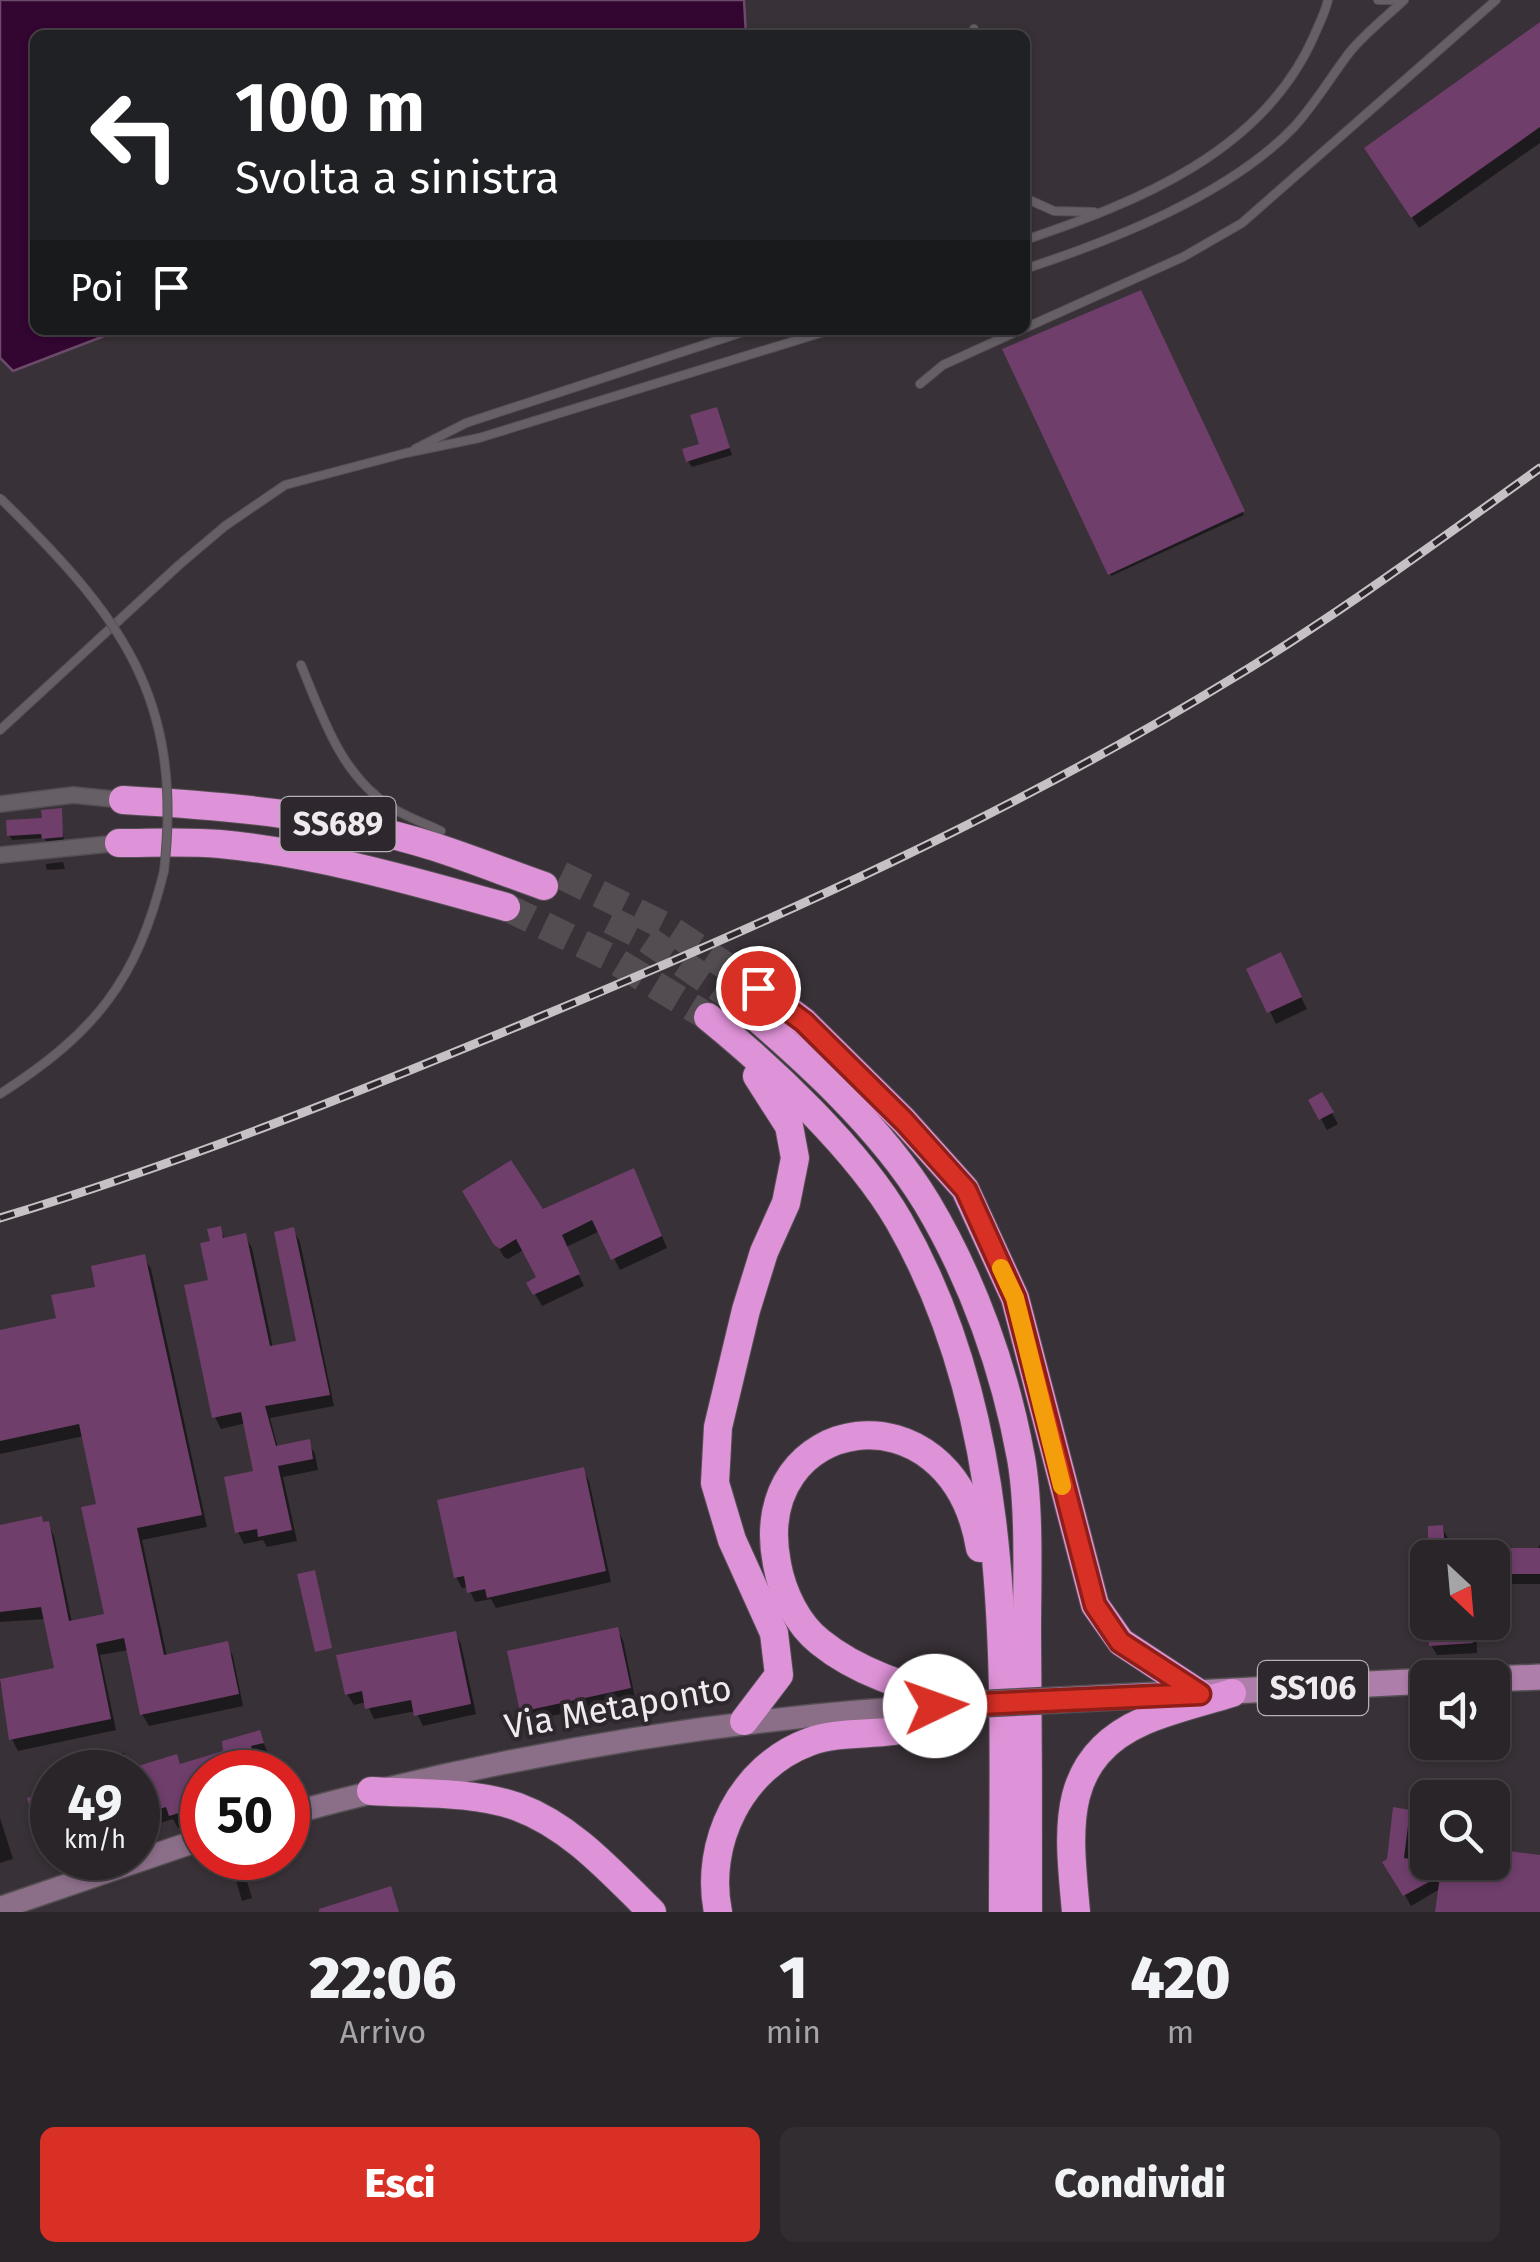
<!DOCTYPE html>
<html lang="it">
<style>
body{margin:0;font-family:"Fira Sans",sans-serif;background:#322d31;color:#f1f3f6;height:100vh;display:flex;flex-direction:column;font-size:38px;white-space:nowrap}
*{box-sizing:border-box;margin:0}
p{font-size:32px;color:#a5a5a8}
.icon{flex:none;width:55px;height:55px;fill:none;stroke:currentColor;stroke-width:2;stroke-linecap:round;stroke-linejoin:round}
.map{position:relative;height:1912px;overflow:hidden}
.sheet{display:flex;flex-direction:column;background:#2a2529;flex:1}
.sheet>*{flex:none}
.guide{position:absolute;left:30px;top:30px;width:1000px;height:305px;border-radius:15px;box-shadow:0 2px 8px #0004,0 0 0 2px #464246;background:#202124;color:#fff;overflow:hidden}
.needle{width:65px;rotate:154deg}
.tools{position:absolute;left:1410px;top:1540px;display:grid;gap:20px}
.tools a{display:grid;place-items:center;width:100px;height:100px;border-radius:15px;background:#2a2529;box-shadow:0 2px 8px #0004,0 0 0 2px #464246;font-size:50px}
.speed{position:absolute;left:30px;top:1750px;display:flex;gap:20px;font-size:50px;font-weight:700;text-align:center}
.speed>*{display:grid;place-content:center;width:130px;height:130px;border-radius:50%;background:#2a2529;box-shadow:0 2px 8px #0004,0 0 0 2px #464246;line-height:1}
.speed small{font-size:25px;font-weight:400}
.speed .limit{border:15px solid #d22;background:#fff;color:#111}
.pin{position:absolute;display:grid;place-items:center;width:85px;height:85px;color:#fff;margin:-42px;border:5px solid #fff;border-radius:50%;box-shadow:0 2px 10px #0007}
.me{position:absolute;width:110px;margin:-55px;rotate:87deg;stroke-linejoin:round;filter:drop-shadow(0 0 8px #0008)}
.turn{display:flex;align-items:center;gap:35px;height:210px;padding:0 40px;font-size:45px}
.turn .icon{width:130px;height:130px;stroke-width:2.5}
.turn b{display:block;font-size:70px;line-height:85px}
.then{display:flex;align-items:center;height:95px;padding:0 40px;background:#0003;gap:20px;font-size:38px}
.eta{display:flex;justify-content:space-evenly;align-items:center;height:170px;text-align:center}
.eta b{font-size:60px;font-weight:800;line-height:70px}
.action{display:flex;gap:20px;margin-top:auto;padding:20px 40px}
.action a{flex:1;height:115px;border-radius:15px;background:#d93025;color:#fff;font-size:40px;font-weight:800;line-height:115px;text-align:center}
.action a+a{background:#322d31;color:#f1f3f6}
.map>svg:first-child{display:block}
.water{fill:#330531;stroke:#6b4a6a;stroke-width:2.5}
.shadow{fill:#0007}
.building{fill:#6f3e6b}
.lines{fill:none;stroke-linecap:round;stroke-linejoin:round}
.highway-tunnel{stroke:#534d52;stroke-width:28;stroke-dasharray:28 14;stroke-linecap:butt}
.lane-casing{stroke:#554f54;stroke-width:10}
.street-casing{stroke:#554f54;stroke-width:18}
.secondary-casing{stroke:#554f54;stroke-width:25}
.primary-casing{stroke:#554f54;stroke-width:28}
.highway-casing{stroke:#554f54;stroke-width:30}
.lane{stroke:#675f66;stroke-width:8}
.street{stroke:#675f66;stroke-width:15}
.secondary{stroke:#8b6e88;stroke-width:22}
.primary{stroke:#ae7eaa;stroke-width:25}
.highway{stroke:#de92d7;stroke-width:28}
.rail-casing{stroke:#c6c1c5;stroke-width:9}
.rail{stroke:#2e272d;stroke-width:5;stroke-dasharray:15;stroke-linecap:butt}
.lane-bridge-casing{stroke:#554f54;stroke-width:10;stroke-linecap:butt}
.primary-bridge-casing{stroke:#554f54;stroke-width:28;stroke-linecap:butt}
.lane-bridge{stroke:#675f66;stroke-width:8}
.primary-bridge{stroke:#ae7eaa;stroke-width:25}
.route-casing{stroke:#8d1f18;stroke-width:25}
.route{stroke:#d93025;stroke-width:18}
.slow{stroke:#f59e0b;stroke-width:18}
.labels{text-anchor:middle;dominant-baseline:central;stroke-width:8;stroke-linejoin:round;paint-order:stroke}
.shield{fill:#2e272d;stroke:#b5b0b4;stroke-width:2.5}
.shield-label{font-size:32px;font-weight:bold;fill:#efeaee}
.street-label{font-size:35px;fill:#efeaee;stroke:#2e272d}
</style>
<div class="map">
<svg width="1540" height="1912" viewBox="0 0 1540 1912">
<rect width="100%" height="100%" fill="#383137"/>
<path class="water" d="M0,0H744L746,35H35V330H120L13,371L0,358Z"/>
<g class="shadow">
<path d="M1540,25V143L1419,228L1374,160Z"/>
<path d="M1140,293L1244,515L1111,576L1006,350Z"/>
<path d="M719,416L732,455L692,467L688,461L702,445Z"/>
<path d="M60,810L64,841L47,843L44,838L12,840L9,835Z"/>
<path d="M63,862L65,869L47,870L46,867V864Z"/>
<path d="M1286,967L1307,1009L1276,1024L1250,970Z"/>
<path d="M1322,1095L1338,1124L1327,1130L1311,1101Z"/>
<path d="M639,1182L667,1248L620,1270L600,1231L566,1247L584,1286L542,1306L529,1284L540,1278L525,1249L508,1259L504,1257L465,1192L542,1213Z"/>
<path d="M219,1229L226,1240L245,1236L252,1248L273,1348L299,1343L293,1230L300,1242L334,1406L270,1418L278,1448L308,1442L315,1454L318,1470L283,1477L297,1541L267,1547L263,1540L244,1544L238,1532L256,1473L246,1423L221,1429L215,1417L211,1282L213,1243Z"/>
<path d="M144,1257L151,1269L207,1527L142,1540L167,1657L226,1644L233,1656L243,1706L149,1726L142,1714L129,1650L100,1655L116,1730L18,1751L12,1739L0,1682L56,1670L46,1619L0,1622V1528L48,1524L54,1536L72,1623L107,1616L99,1506L84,1436L0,1454V1332L59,1320Z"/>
<path d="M583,1470L589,1481L611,1582L496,1608L491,1599L475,1602L468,1587L462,1588L456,1577Z"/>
<path d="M1442,1528L1448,1538L1449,1550L1537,1551L1540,1544V1584H1492V1558H1428V1583L1426,1553H1431Z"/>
<path d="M1430,1622H1476L1477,1653L1437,1655L1431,1645Z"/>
<path d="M617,1630L623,1640L635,1698L528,1721L522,1711Z"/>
<path d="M455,1633L461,1644L476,1714L423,1726L416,1711L374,1719L366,1702L354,1705L347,1694Z"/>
<path d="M259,1732L269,1756L256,1759L260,1772H202V1821L178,1828L173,1819L138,1830V1772H90L88,1764L124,1753L133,1770L176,1757L181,1766L226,1753Z"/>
<path d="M52,1793V1855L50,1856L42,1843L30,1800Z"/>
<path d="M1408,1812L1415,1823L1410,1862L1443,1867L1540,1857V1912H1438L1440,1889L1411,1906L1386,1862Z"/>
<path d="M0,1818L13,1859L0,1863Z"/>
<path d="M246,1878L252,1898L242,1901L236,1880Z"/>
</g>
<g class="building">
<path d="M1540,22V127L1411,218L1364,148Z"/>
<path d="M1141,290L1245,511L1108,575L1002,349Z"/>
<path d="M717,407L730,448L686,462L682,449L699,444L690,415Z"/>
<path d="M62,808L63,837L42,839L41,834L7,836L6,820L42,818L41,810Z"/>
<path d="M1281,952L1302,997L1267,1013L1246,969Z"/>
<path d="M1322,1092L1334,1112L1319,1120L1308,1100Z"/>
<path d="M511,1160L543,1209L634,1168L662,1236L611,1260L592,1220L562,1235L580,1274L533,1295L526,1283L536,1277L516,1239L500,1249L494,1245L462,1191Z"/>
<path d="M221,1226L223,1238L246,1233L270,1346L296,1341L274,1232L294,1227L330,1395L265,1406L276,1446L310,1439L313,1459L278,1466L292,1530L258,1537L257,1529L235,1533L224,1477L253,1471L241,1412L212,1418L184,1285L208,1280L200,1243L210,1241L207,1229Z"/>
<path d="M145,1254L202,1515L137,1528L164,1655L228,1641L239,1694L140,1715L124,1638L96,1644L111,1719L9,1740L0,1679L54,1668L41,1607L0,1612V1525L42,1516L43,1522L49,1521L69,1621L104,1614L81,1507L96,1504L79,1424L0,1441V1330L56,1318L51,1295L95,1287L91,1266Z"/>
<path d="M584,1467L606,1571L487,1598L485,1589L467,1593L464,1576L454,1578L437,1500Z"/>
<path d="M1443,1525L1446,1558H1428V1526Z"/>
<rect x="1492" y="1548" width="48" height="26"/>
<path d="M315,1570L332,1648L315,1652L297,1574Z"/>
<path d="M1427,1622H1472L1473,1643L1429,1646Z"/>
<path d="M618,1627L631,1688L520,1712L507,1651Z"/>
<path d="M456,1631L471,1704L414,1716L411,1700L365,1709L362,1691L345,1695L336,1655Z"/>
<path d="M260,1730L264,1743L251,1746L258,1772H202V1806L169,1816L166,1807L138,1815V1766L177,1754L180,1764L223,1751L222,1741Z"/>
<path d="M52,1791V1840L40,1844L27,1798Z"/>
<path d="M1393,1807L1410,1810L1404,1858L1428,1862H1492V1849L1540,1855V1912H1435L1440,1876L1403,1896L1382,1862L1387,1859Z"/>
<path d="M391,1886L399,1912H319V1909Z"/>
</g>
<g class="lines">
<g class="highway-tunnel">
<path d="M561,875L665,926L758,987"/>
<path d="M506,907L609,957L708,1017"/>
<path d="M610,920L642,936L736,1000"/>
</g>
<g class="lane-casing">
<g id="lane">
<path d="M1378,0H1397"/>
<path d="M974,29L975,35"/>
<path d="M1025,198L1054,211L1094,212"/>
<path d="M1025,240C1138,202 1263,152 1314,36C1319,24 1325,13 1328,0"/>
<path d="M1025,269C1113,240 1229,195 1294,127C1315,104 1330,78 1349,53C1364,34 1386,17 1404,0"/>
<path d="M1025,328L1183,257L1242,223L1496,0"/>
<path d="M920,384L943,365L1020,330"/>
<path d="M415,449L466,423L749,330"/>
<path d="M301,665C323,718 341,775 391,807C406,817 425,823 441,831"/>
<path d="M0,730L179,565L225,526L285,485L406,453L479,438L830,330"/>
<path d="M0,1094C95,1033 137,981 164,871"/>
</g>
</g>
<g class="street-casing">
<g id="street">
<path d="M0,804L73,795L123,800"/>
<path d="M0,855L119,843"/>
</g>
</g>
<g class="secondary-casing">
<g id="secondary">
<path d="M288,1814C509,1754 725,1717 953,1705"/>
<path d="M0,1908L202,1839"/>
</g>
</g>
<g class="primary-casing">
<g id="primary">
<path d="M1492,1679L1540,1677"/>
<path d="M1059,1700L1428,1681"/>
</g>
</g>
<g class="highway-casing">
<g id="highway">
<path d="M123,800C228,806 335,815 435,847C472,859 507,873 544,886"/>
<path d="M119,843C152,843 187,841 220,844C316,853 413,881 506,907"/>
<path d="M758,987L804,1022L904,1121L965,1189L1015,1298L1095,1605L1121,1642L1200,1694"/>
<path d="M736,1000C803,1057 881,1127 927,1203C973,1280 1005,1370 1021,1458C1030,1508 1027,1579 1027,1632C1028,1725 1028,1819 1028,1912"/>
<path d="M708,1017C772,1069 858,1150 899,1221C1019,1430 1003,1680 1003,1912"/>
<path d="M966,1704C915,1689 862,1676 820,1642C797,1624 782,1592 777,1564C747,1413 952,1379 980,1548"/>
<path d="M744,1721L779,1675L774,1633L732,1540L715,1483L718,1427L746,1310L764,1252L786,1203L795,1158L789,1126L757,1076"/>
<path d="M371,1791C418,1794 473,1791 518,1807C572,1827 612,1873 652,1912"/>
<path d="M718,1912C704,1843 741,1767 809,1742C836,1732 865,1735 893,1731C919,1728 943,1715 966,1704"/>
<path d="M1076,1912C1069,1833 1057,1759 1144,1721C1172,1709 1203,1702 1232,1693"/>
</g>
</g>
<use href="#lane" class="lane"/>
<use href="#street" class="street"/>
<use href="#secondary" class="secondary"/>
<use href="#primary" class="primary"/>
<use href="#highway" class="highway"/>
<g class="rail-casing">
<path id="rail" d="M0,1218C182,1163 359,1092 535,1019C775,920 1011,814 1233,678C1339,614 1439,540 1540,468"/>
</g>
<use href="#rail" class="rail"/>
<g class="lane-bridge-casing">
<path id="lane-bridge" d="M0,498C119,615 184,695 164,871"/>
</g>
<g class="primary-bridge-casing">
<path id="primary-bridge" d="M977,1704L1059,1700"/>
</g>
<use href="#lane-bridge" class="lane-bridge"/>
<use href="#primary-bridge" class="primary-bridge"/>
</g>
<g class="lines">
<g class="route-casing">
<path id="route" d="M758,988L804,1022L904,1121L966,1190L1015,1298L1095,1605L1120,1642L1200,1694L935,1706"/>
</g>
<use href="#route" class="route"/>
<path class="slow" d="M1001,1268L1015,1298L1062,1486"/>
</g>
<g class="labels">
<g class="shield">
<rect x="280.5" y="797" width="115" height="54" rx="8"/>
<rect x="1258" y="1661" width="110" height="54" rx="8"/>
</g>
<g class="shield-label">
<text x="338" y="824">SS689</text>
<text x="1313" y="1688">SS106</text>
</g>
<g class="street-label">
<text transform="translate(618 1707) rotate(-10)">Via Metaponto</text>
</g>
</g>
</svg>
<div class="tools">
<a><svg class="needle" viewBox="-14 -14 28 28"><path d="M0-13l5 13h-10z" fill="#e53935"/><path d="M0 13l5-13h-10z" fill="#a5a5a8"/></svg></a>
<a><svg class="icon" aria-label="sound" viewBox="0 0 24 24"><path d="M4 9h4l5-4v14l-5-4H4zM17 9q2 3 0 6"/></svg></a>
<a><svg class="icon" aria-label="search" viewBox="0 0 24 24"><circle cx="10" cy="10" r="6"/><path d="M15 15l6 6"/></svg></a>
</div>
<div class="speed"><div>49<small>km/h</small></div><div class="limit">50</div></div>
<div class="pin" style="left:758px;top:988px;background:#d93025"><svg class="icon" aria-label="arrive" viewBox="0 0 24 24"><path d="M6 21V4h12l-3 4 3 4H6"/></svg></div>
<svg class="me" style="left:935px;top:1706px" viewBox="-20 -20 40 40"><circle r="19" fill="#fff"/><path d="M0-13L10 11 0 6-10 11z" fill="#d93025"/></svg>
<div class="guide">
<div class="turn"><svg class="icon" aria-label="left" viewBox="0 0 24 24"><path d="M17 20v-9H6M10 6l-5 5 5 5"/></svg><div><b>100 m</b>Svolta a sinistra</div></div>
<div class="then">Poi<svg class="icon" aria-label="arrive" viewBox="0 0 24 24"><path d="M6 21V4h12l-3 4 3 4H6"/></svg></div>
</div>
</div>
<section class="sheet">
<div class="eta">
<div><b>22:06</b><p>Arrivo</p></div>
<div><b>1</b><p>min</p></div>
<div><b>420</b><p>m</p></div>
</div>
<div class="action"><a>Esci</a><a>Condividi</a></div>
</section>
